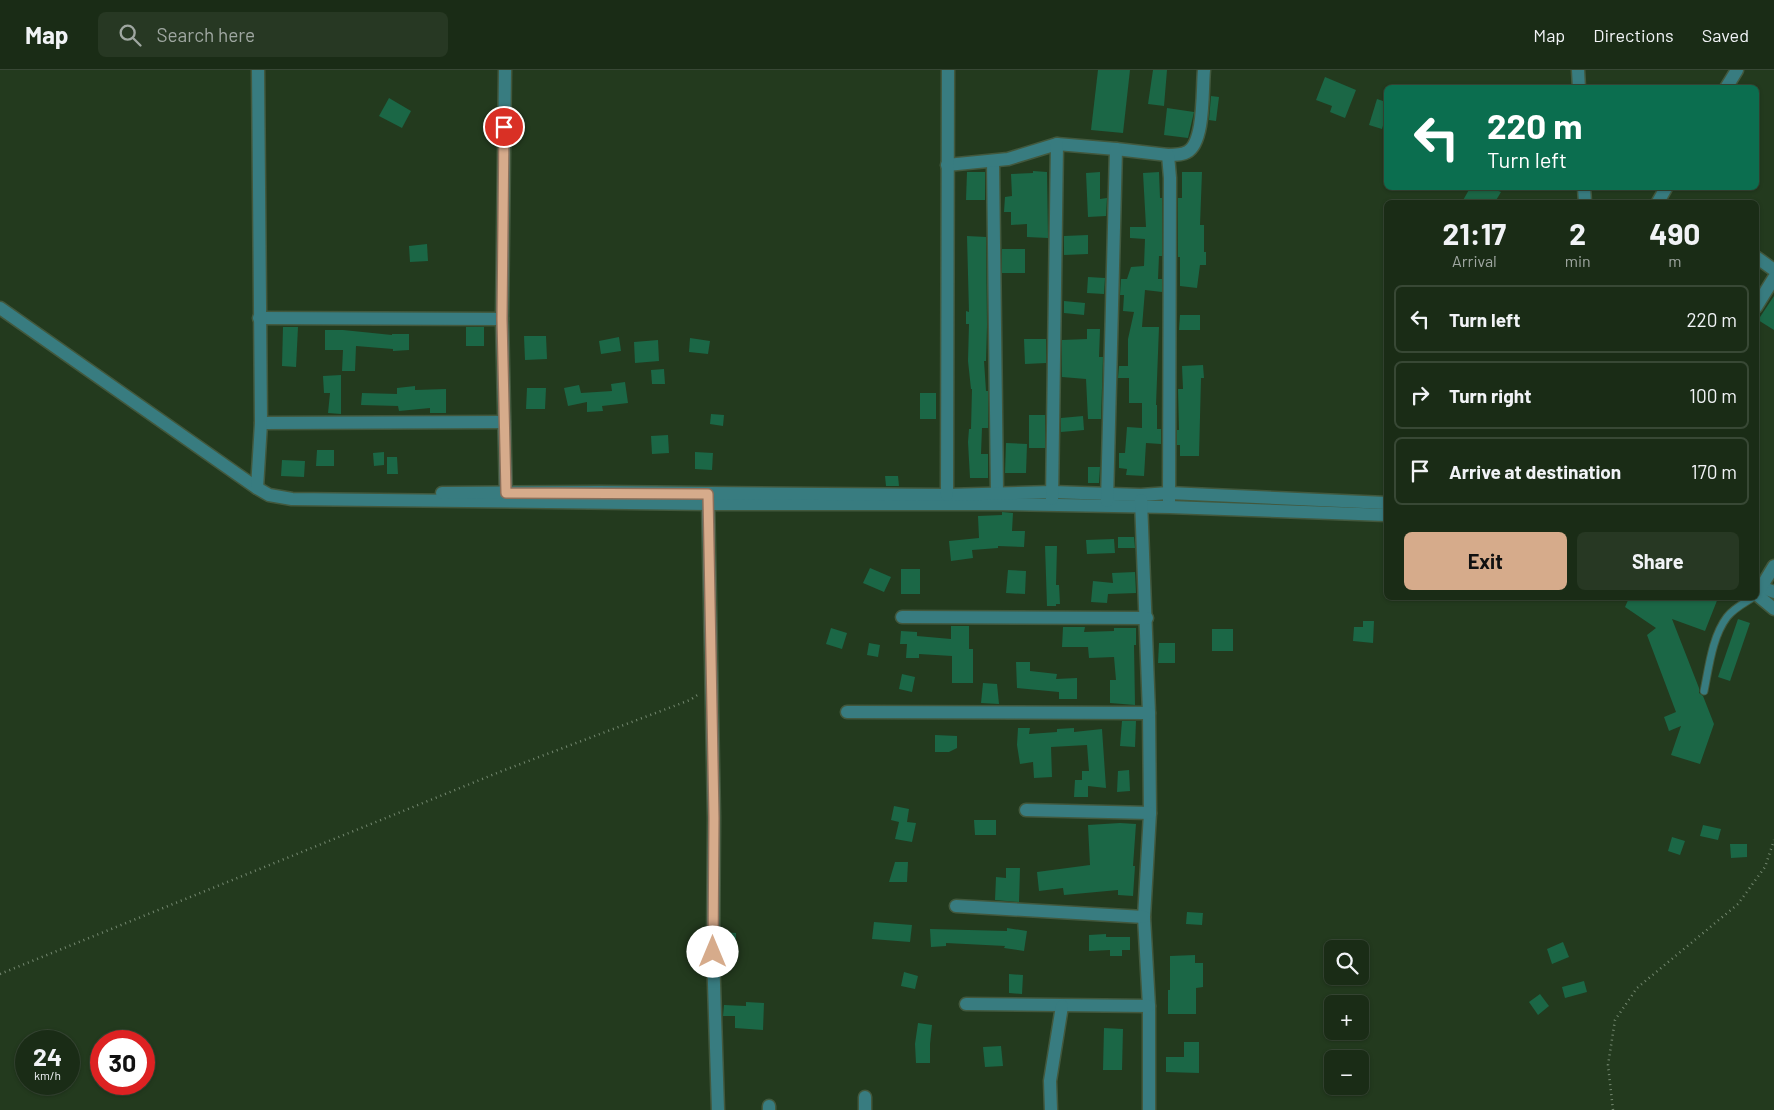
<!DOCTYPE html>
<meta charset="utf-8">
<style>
body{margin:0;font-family:Barlow,sans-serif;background:#273823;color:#f1f3f6;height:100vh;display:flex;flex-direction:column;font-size:19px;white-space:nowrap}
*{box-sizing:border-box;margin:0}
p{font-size:16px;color:#9fa7a1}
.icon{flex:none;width:28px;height:28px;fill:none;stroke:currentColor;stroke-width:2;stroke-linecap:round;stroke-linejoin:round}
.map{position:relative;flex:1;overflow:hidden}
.panel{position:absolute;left:1384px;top:130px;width:375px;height:400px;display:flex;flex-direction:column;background:#1a2c16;border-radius:8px;box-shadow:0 1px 4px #0004,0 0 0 1px #384835}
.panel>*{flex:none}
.top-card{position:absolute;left:1384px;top:15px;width:375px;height:105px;border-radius:8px;box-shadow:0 1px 4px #0004,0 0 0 1px #384835;background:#0b6e4f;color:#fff;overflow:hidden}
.tools{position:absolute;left:1324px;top:870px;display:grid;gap:10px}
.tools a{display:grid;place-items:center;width:45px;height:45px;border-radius:8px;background:#1a2c16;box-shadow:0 1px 4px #0004,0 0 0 1px #384835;font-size:25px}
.speed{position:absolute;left:15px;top:960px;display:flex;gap:10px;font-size:25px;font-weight:700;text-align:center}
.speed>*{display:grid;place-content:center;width:65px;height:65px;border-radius:50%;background:#1a2c16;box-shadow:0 1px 4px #0004,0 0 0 1px #384835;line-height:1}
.speed small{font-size:12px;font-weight:400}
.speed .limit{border:8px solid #d22;background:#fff;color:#111}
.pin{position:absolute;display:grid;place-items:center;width:42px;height:42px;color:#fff;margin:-21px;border:2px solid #fff;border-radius:50%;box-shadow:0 1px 5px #0007}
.me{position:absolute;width:55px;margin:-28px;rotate:0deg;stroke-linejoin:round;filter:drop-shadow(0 0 4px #0008)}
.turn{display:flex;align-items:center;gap:18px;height:105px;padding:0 20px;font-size:22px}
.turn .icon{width:65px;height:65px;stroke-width:2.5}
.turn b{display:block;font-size:35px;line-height:42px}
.eta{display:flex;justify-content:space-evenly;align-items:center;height:85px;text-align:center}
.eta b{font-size:30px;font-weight:700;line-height:35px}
.action{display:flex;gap:10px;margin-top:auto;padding:10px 20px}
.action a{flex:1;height:58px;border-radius:8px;background:#d6ab8b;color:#111;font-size:20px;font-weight:700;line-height:58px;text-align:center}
.action a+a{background:#273823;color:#f1f3f6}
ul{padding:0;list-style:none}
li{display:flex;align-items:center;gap:15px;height:68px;margin:0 10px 8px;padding:0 10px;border:2px solid #384835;border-radius:8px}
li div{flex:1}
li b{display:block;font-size:19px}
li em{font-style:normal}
header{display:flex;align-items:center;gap:30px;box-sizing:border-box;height:70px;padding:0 25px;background:#1a2c16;border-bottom:1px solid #384835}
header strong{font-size:24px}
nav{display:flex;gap:28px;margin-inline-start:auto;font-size:18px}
.search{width:350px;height:45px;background:#273823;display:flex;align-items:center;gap:12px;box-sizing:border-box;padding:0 18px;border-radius:8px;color:#9fa7a1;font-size:19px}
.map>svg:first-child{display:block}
.building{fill:#1b6746}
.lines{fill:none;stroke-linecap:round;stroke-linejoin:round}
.lane-casing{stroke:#42583d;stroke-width:9}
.street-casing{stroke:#42583d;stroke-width:15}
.path{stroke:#758971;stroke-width:2.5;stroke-dasharray:1 4;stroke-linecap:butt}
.lane{stroke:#387c80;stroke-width:7}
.street{stroke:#387c80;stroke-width:12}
.route-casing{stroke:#8b6f5a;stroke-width:12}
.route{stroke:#d6ab8b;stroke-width:9}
</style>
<header>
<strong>Map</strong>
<div class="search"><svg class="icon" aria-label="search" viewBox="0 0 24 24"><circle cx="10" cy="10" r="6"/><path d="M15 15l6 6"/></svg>Search here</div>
<nav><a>Map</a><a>Directions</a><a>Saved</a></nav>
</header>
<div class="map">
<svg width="1774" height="1040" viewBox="0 0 1774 1040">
<rect width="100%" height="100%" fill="#233a1e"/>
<g class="building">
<path d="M1098,0H1130L1123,63L1091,60Z"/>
<path d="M1153,0H1167L1164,36L1148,34Z"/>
<path d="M1325,7L1356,20L1345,48L1330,42L1332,36L1316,30Z"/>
<path d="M1211,26L1219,27L1216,51L1209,50Z"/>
<path d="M389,28L411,41L402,58L379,46Z"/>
<path d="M1377,29L1386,32V45L1382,59L1369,55Z"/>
<path d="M1167,38L1194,42L1188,68L1164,65Z"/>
<path d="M1033,101L1047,102L1048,168L1027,167V154L1011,155V142H1004L1005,127L1012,126L1011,104L1033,103Z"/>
<path d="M967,102H985V130H966Z"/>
<path d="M1100,102V129L1107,128L1106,146L1088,147L1086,103Z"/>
<path d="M1159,102L1160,128H1162V186H1159L1158,209H1162V222L1145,220L1142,257H1159L1156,335H1157V359H1161V374L1146,373L1144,406L1126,405L1127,399L1119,398V383H1125L1127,357L1142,358V333H1129V308H1118L1119,296H1128V269L1134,242L1123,241L1124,225H1120L1121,209H1127L1131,197L1144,196L1145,169L1130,168V157H1146L1143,103Z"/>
<path d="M1182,102H1202L1200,155H1204V182H1206V195H1200L1197,218L1180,216V187H1178V128H1182Z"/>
<path d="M1470,118H1492L1501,122L1495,132H1462Z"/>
<path d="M1088,165V184L1064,185V166Z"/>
<path d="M967,166L986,167L987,255L986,291H984L986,321H988V358H982L981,384H988V408H970L968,372L969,359H971L972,319H971L968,291L969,254H966V241L969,242Z"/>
<path d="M427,174L428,191L410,192L409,176Z"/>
<rect x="1002" y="179" width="23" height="24"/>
<path d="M1088,207L1105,208L1104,224L1087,223Z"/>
<path d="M1774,226V260L1758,250Z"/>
<path d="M1064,231L1085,233L1084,245L1064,243Z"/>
<path d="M1180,245H1200V260H1179Z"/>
<path d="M283,257H298L296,297L282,296Z"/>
<rect x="466" y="257" width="18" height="19"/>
<path d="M1087,259H1100L1099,287H1103L1101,349H1088L1086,309L1062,307V270L1087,269Z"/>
<path d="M325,260H343L392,265V264H409V280L393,281V279L356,276L355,301H342L343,280H325Z"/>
<path d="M524,266H546L547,289L525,290Z"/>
<path d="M619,267L621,281L601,284L599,271Z"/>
<path d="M690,268L710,271L708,284L689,282Z"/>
<path d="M1024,269H1046V293L1025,294Z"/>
<path d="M658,270L659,291L635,293L634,272Z"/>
<path d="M1203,295L1204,308H1201L1199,386H1180V375H1177V360H1179L1178,319H1183L1182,296Z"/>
<path d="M664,299L665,314H652L651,300Z"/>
<path d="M341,305V344L328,343L330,323H324L323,306Z"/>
<path d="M625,312L628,333L602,336L603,341L587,342V332L568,336L564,318L579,315L581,323L612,321L611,314Z"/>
<path d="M415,316V320L446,319V343H430V338L399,341L398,336L361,335L362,323L397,324V318Z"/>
<path d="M527,318H546L545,339H526Z"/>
<rect x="920" y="323" width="16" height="26"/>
<path d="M711,344L724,345L723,356L710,354Z"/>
<rect x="1029" y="345" width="16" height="33"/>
<path d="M1083,346L1084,360L1061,362V348Z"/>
<path d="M668,365L669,383L652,384L651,366Z"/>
<path d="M1006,373L1027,374L1026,403H1005Z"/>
<path d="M317,380H334V396H316Z"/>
<path d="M384,382V395L374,396L373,383Z"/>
<path d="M695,382L713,383L712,400L695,399Z"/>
<path d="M387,387H397L398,404H387Z"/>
<path d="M282,390L305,391L304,407L281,406Z"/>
<path d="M1088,397H1100L1099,413H1088Z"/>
<path d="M885,406H898L899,416H886Z"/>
<path d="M1002,442L1013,443L1012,461H1025L1024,477L998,476V478L972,480L973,488L951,491L949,471L979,468L978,446L1002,445Z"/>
<path d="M1118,467H1134L1135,478H1118Z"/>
<path d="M1114,469L1115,483L1087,484L1086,470Z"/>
<path d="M1045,476H1057L1056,515H1059L1060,534H1056V536H1047Z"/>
<path d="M870,498L891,507L884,522L863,513Z"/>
<rect x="901" y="499" width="19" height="25"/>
<path d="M1008,500L1026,501L1025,524L1006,523Z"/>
<path d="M1135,502L1136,523L1108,524L1107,533L1091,532L1093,511L1113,513L1112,503Z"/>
<path d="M1629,528H1718L1705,561L1672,549L1699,618V623L1703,626L1714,654L1700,694L1671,685L1681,656L1669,661L1664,647L1676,642L1647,565L1656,558L1625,537Z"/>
<path d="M1738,549L1750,553L1730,611L1718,607Z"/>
<path d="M1363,551H1374L1373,573L1353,571L1354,557H1363Z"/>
<path d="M951,556H969V579H973V613H952V586L919,584V588H906L907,574H900L901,561L917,562V566L951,569Z"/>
<path d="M1063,557H1085L1084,562L1114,561V558H1136V575H1134L1135,635L1110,633V610H1116L1114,587L1089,588L1088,577H1062Z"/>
<path d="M831,558L847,563L842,579L826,574Z"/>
<rect x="1212" y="559" width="21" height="22"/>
<path d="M869,573L880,575L878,587L867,585Z"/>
<path d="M1159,573H1175V593H1158Z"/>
<path d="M1016,592H1030V601L1057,604L1056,609L1077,608V629H1059V622L1017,618Z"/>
<path d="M902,604L915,607L912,622L899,619Z"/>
<path d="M983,613L997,614L999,634L981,633Z"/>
<path d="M1122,651H1136L1135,677L1120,676Z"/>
<path d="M1018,658H1030L1029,664L1057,662V659L1074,658V662L1102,659L1106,718L1088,716V727H1074L1075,710H1082V701H1089L1087,675L1051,677L1052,707L1034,708L1033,692L1020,694L1017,675Z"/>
<path d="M935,665L957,666V678L949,682H935Z"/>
<path d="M1129,700L1130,721L1117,722L1118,701Z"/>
<path d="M894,736L909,739L907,752L916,753L912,772L895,769L899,752L891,750Z"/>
<path d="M974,750H996V765H975Z"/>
<path d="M1120,753L1136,754L1133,796H1135L1133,826L1118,825V820L1064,825L1063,818L1039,821L1037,802L1090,795L1088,755Z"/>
<path d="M1703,755L1721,759L1718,770L1700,766Z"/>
<path d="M1672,767L1685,771L1680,785L1668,781Z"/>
<path d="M1730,774H1747V787L1731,788Z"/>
<path d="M895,792H908L907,812H889Z"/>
<path d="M1006,798H1020L1019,832L995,830L996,807L1006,808Z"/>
<path d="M1187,842L1203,843L1202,855L1186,854Z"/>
<path d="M874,852L912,855L910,872L872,869Z"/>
<path d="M1007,858L1027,861L1024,881L1004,878L1005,876L946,873V876L931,877L930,859L1007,861Z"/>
<path d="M721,862L736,863V889H721Z"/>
<path d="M1106,864V867H1130V880H1122V886H1110V880L1089,881V865Z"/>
<path d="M1563,872L1569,887L1552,894L1547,879Z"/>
<path d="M1195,885V893H1203V917L1196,918V944H1168V920H1170V886Z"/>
<path d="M904,902L918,906L915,919L901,916Z"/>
<path d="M1009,904L1023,905L1022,924L1009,923Z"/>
<path d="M1584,911L1587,922L1565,928L1562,917Z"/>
<path d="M1540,924L1549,936L1538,945L1529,932Z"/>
<path d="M746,932L764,933L763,960L735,958V946H723L724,935L746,936Z"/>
<path d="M918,953L932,955L930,974V993H916L915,974Z"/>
<path d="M1104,958L1123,959L1122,1000H1103Z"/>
<path d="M1184,972H1199V1003L1166,1002V987H1184Z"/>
<path d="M1001,976L1003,996L985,997L983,977Z"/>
</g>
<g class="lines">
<g class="lane-casing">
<path id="lane" d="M1704,621C1709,597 1712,567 1727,547C1733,539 1744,533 1752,528"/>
</g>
<g class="street-casing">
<g id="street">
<path d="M505,0L502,249L506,430"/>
<path d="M1578,0L1579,18"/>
<path d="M1726,18L1737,0"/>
<path d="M1168,85C1174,85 1182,85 1187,82C1205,73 1202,19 1204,0"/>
<path d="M993,91L997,423"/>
<path d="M947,95L1008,89L1057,74L1116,79L1168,85L1170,108L1169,431"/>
<path d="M1584,118L1585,132"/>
<path d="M1658,132L1666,118"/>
<path d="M1756,187L1774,200"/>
<path d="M1756,237L1774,208"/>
<path d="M0,238L257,418L269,425L292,429L709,434H1000L1169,437L1386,445"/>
<path d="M259,248L502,249"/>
<path d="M261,353L504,352"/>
<path d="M257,418L261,353L258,0"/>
<path d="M442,423L599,422L947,425L1052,422L1141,425L1169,423L1386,433"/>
<path d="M947,425L948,0"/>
<path d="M708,428L714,748L713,883L718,1040"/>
<path d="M1052,429L1057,74"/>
<path d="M1141,430L1149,643L1150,743L1144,847L1149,936V1040"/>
<path d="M1107,431L1116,79"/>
<path d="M1756,515L1774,522"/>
<path d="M1756,524L1774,539"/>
<path d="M1757,524L1774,496"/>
<path d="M902,547L1147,548"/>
<path d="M847,642L1149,643"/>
<path d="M1026,740L1150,743"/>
<path d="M956,836L1144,847"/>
<path d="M966,934L1149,936"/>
<path d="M769,1036V1040"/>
<path d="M865,1040V1027"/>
<path d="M1051,1040L1050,1011L1062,936"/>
</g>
</g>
<g class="path">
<path d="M0,904L502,701L690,630L699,624"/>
<path d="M1613,1040L1608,995L1615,950L1637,918L1738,834L1765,797L1774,770"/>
</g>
<use href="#lane" class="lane"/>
<use href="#street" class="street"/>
</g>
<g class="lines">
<g class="route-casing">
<path id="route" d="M504,57L502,249L506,423L708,424L714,748L713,882"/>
</g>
<use href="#route" class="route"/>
</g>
</svg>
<div class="tools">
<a><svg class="icon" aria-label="search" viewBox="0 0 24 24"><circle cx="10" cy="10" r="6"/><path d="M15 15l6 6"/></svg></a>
<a>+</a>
<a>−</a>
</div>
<div class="speed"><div>24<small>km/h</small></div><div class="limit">30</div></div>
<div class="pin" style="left:504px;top:57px;background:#d93025"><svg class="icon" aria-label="arrive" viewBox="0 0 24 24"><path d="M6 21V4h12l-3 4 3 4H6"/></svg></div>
<svg class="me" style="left:713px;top:882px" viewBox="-20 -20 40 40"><circle r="19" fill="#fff"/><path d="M0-13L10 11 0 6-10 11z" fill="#d6ab8b"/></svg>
<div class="top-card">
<div class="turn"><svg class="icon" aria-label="left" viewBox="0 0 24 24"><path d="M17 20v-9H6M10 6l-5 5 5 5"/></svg><div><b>220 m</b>Turn left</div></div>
</div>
<section class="panel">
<div class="eta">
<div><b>21:17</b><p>Arrival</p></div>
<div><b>2</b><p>min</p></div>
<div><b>490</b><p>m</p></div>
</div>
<ul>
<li><svg class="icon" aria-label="left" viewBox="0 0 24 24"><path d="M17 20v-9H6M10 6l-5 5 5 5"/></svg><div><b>Turn left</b></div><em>220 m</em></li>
<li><svg class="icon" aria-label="right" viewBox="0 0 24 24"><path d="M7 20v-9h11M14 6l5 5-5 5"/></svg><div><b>Turn right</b></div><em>100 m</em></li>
<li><svg class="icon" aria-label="arrive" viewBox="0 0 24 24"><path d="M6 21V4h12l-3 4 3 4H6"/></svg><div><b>Arrive at destination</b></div><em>170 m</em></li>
</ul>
<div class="action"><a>Exit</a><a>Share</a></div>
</section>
</div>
